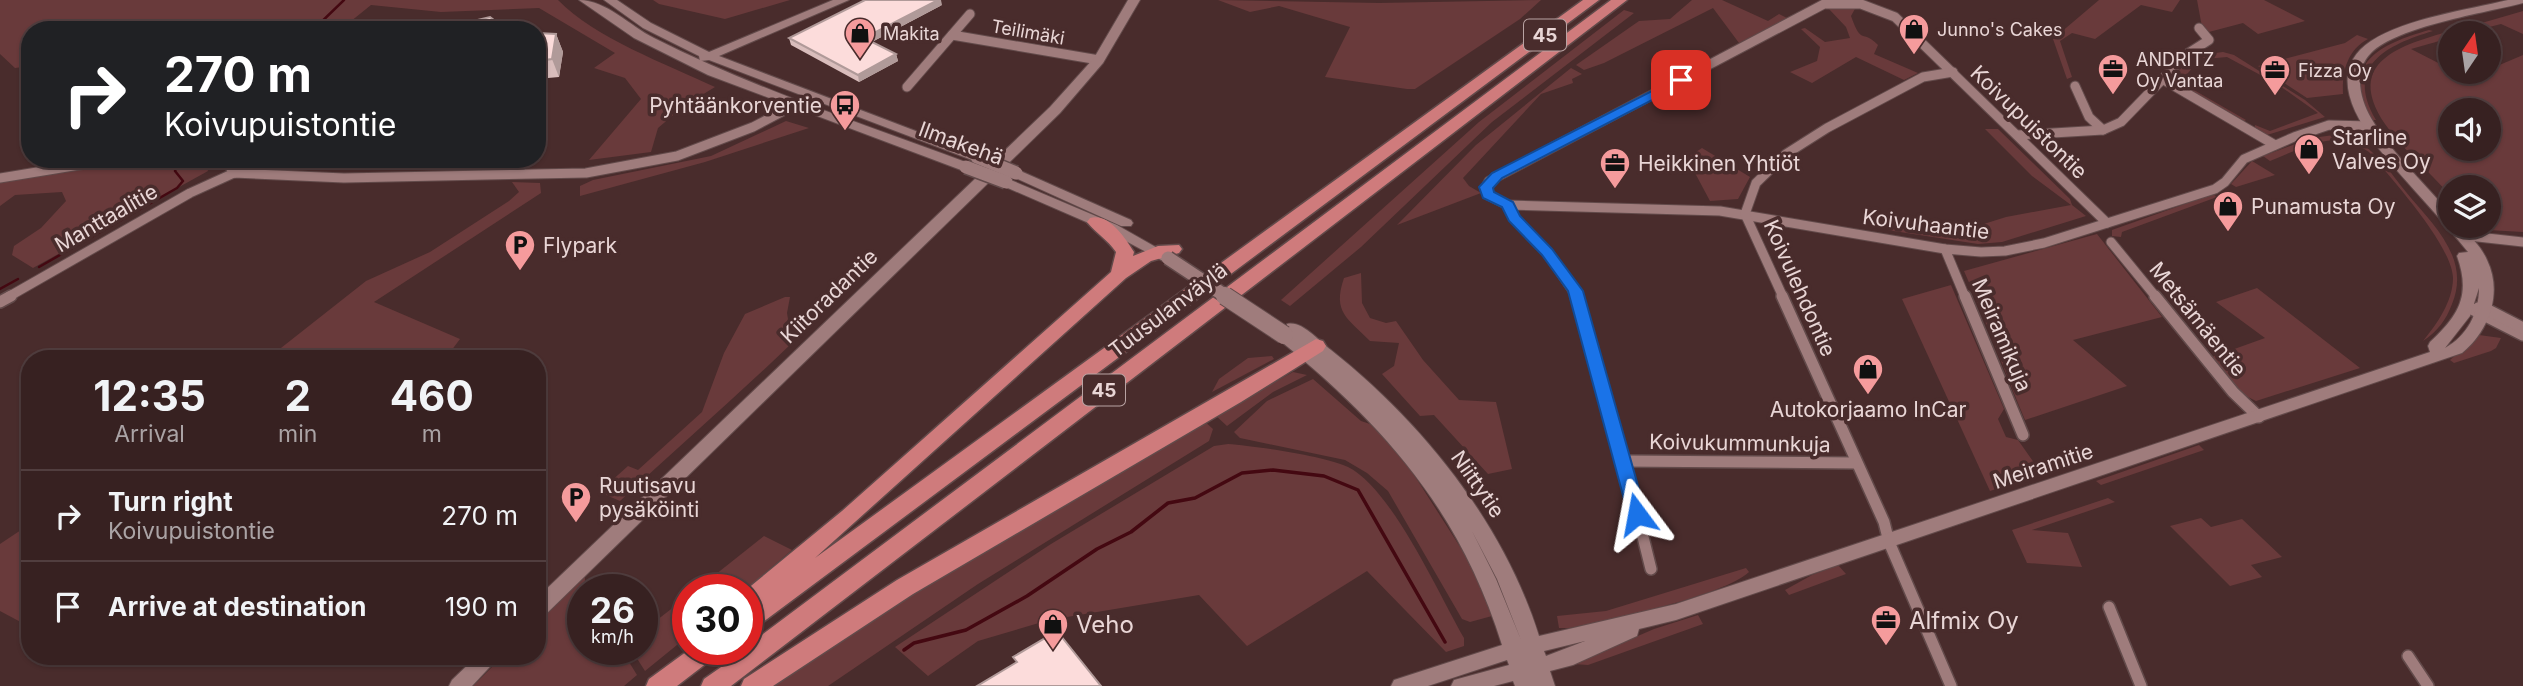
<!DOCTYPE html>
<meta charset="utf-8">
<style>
body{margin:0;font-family:Inter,sans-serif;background:#422e2e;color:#f1f3f6;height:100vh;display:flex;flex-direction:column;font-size:26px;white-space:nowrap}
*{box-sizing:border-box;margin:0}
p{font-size:23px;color:#aaa3a5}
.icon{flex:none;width:38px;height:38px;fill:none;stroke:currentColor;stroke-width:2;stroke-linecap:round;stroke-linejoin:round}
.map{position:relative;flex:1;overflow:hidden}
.drawer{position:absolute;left:21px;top:350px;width:525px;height:315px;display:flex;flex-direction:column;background:#372121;border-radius:28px;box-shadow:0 2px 5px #0004,0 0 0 2px #513e3f}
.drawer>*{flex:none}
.banner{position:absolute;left:21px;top:21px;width:525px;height:147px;border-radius:28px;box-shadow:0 2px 5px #0004,0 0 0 2px #513e3f;background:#202124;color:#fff;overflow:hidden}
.needle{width:46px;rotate:13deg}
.fabs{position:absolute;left:2438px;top:21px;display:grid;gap:14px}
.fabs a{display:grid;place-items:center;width:63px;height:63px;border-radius:50%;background:#372121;box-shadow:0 2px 5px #0004,0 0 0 2px #513e3f;font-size:35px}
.speed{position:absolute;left:567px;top:574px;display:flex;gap:14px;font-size:35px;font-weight:700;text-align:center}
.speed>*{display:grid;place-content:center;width:91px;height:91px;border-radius:50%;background:#372121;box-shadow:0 2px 5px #0004,0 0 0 2px #513e3f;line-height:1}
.speed small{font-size:18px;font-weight:400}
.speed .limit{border:10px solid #d22;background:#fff;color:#111}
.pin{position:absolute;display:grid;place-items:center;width:60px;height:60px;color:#fff;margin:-30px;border-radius:14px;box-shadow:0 4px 10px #0006}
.me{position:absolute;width:77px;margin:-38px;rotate:347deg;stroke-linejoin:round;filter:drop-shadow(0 0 5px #0008)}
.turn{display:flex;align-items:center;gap:24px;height:147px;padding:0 28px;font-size:32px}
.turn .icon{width:91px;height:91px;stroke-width:2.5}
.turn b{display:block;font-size:49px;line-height:60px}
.eta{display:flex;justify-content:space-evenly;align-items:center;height:119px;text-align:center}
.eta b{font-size:42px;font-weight:700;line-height:49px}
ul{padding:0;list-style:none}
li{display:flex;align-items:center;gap:21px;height:91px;padding:0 28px;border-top:2px solid #513e3f}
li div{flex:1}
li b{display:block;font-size:26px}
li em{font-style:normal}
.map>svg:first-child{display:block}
.green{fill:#693a3b;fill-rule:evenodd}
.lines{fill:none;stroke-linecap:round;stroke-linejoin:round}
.stream-far1{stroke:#440811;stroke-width:2.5}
.stream{stroke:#440811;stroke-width:3.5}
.street-far1-casing{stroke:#624a4a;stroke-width:11}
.street-casing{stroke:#624a4a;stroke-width:14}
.secondary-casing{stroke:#624a4a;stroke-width:2}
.highway-casing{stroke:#624a4a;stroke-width:3}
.street-far1{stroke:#9f7c7c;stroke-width:9}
.street{stroke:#9f7c7c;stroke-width:11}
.secondary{fill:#9f7c7c;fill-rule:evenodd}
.highway{fill:#cf7b7c;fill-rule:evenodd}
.secondary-bridge-far1-casing{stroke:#624a4a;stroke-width:16;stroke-linecap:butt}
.secondary-bridge-casing{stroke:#624a4a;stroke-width:20;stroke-linecap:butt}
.secondary-bridge-far1{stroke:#9f7c7c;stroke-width:13}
.secondary-bridge{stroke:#9f7c7c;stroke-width:18}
.wall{fill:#d9bdbc}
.shaded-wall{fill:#b09a99}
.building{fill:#fcdcdb;stroke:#b09a99;stroke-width:2}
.route{fill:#1a73e8;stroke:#114b97;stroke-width:2}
.labels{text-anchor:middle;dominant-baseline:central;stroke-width:7;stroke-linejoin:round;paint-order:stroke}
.far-poi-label{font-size:18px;fill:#e9d6d6;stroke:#492c2c;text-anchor:start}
.far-street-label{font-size:18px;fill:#e9d6d6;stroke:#492c2c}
.shield{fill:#492c2c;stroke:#b9a3a3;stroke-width:2}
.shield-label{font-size:19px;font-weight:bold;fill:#e9d6d6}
.poi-label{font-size:21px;fill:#e9d6d6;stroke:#492c2c;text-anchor:start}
.street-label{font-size:21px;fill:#e9d6d6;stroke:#492c2c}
.near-poi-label{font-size:24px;fill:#e9d6d6;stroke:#492c2c;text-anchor:start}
</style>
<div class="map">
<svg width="2523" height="686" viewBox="0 0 2523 686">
<rect width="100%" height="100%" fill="#492c2c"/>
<g class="green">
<path d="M0,0H558C595,38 666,64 715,87L684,106L658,128L651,152L589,160L641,99L625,78L594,68L615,53L539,8L441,12L371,5L340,30H238L217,27L198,30H30V66L15,68L0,54Z"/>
<path d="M653,0H790L725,19L659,4Z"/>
<path d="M1218,0L1379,3L1541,0L1520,19L1415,89H1407L1325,77L1350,27L1279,6L1250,12Z"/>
<path d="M1692,0H1722L1768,21L1779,14L1787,18L1739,43L1713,8L1604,63L1584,70L1576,65L1639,21L1670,19Z"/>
<path d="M2099,0H2180L2172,12L2141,5L2095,39L2072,33L2060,41L2072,77L2067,79L2053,39Z"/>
<path d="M2197,0H2264L2305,21L2258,34L2243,23L2205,33L2202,27Z"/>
<path d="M1841,7H1856L1851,16C1862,47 1862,28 1878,45L1874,54L1918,73L1904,80L1856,57L1812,83L1790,72L1817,61L1820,47L1801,29L1805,28L1825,42L1850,38L1846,27L1829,9Z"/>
<path d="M1624,10L1634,13L1492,122L1361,247L1290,306L1281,300L1479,122Z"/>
<path d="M2523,11V34L2501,24L2466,33H2450V38L2411,49L2450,69V72L2469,78L2523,55V232L2488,230L2476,226H2488V187H2450V195C2429,171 2403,150 2385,124C2343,61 2402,45 2450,31C2475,25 2499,18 2523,11ZM2450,110H2488V149H2450Z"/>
<path d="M2429,30L2433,31C2387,45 2344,65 2376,120H2372C2338,63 2381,44 2429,30Z"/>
<path d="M2357,35L2368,39C2347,50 2342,72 2343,94L2307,98L2258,66L2345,43Z"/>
<path d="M2223,52L2234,55L2305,100L2325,117L2267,135L2255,129V125L2270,131L2318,113L2277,84L2227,57L2205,59L2201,55Z"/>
<path d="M2189,58L2198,61L2183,79L2187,86L2246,120L2242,122L2176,83L2174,77Z"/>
<path d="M1571,68L1582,74L1572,79L1573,83L1541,94L1463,178L1469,186L1481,193L1397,225L1476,145Z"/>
<path d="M786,121L809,128L705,162L580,196V186L593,180L711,156Z"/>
<path d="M1985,129H1998L2070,199L2072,205L2086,216L2002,242L1978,244L1887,230L1892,227L1952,234L2006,217L2071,205L2032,176Z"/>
<path d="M2334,135C2368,137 2386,167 2406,192C2433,225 2471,258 2452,304C2446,320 2438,331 2423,341C2437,324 2453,301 2453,278C2452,245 2390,177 2369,152C2332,128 2306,147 2270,161L2263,156L2312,138Z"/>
<path d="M1702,148L1750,177L1738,199L1710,201L1687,158Z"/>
<path d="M140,159H172V163L207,167L208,171L33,268L12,255L14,246L41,228L66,201L62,192L15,195L0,206V182Z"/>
<path d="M2252,161L2275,175L2236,187L2231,184Z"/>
<path d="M512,182L540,183L541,193L374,302L460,339L445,359H267L366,281L430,252L509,201L519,192Z"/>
<path d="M2213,194L2217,197L2122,232L2121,237L2112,236V230Z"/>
<path d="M2097,234L2162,317L2073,340L2127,386L2025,420C2004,370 1986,320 1964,271Z"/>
<path d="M1361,273L1362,303L1370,318L1386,323L1396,321L1423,360L1459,400L1496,402L1512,469L1488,474L1434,415L1420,416L1382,374L1394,366L1399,343L1370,341C1348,318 1332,313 1344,278Z"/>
<path d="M1951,285L2004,409L1998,419L2006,437L2018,440L2042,474L1990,491L1902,299Z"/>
<path d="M2257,288L2360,368L2256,401L2242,394L2212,357L2265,338L2216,302Z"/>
<path d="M785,297H790L787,313L792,343C736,397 677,448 620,501L599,492L628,466L638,470L702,412L724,353L745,314Z"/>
<path d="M2479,335L2501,338L2496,348L2491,351L2454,363L2450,360Z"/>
<path d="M1272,356L1274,359L1212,392L1219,379L1248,358Z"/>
<path d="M1293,372L1307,375L1273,392L1227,426L1215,415Z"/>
<path d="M1313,379L1361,421L1376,426L1402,456L1471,564L1492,616L1470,622L1462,619L1388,491L1367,473L1345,460L1240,438L1234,432L1267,401Z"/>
<path d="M1203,420L1213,429L1209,441L978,584L828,686H768C908,590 1056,504 1203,420Z"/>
<path d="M1228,444C1255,446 1326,456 1348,467C1392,489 1438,593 1464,638V646L1446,652L1367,571L1247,646L1199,595L1049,620L978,641L928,676L895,647L1051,544L1214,446Z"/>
<path d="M2199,445L2204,450L2101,485L2096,481Z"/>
<path d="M2108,498L2115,502L2032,530L2068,533L2082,567L2027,563L2012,530Z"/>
<path d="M2201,518L2211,527L2242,519L2282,557L2251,565L2262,577L2230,586L2170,526Z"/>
<path d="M30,524V627L0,611V544Z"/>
<path d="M764,536L792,550L745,590H696Z"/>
<path d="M1838,565L1846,574L1789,595L1785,590L1812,575Z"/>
<path d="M1746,568L1749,572C1723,596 1609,620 1570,628H1559L1557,616L1606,611Z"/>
<path d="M585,577L583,649H621L637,675L624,686H473L503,656H537V623Z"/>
<path d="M688,596V636L645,671L631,649H642V622L657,620Z"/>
<path d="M1698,615L1703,624L1588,665L1573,664L1654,629Z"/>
</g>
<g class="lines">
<g class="stream-far1">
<path d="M313,30L344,0"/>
<path d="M39,267L177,188L183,181L175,171L177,166"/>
<path d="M0,289L18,279"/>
</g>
<path class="stream" d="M904,650L914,643L966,630L1027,596L1097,549L1131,532L1168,503L1195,498L1242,473L1273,470L1324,476L1358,490L1445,642"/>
<g class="street-far1-casing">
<g id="street-far1">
<path d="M952,35L1099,60"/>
<path d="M2164,80L2275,145"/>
<path d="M2075,86L2089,117L2103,130"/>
<path d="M907,87L970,14"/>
<path d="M2018,135L2103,130L2121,122L2187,54L2209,40L2199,28"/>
<path d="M224,159L234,173"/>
<path d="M0,178L116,159"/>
<path d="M1508,205L1720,211L1945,249L1981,252L2005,251L2044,243L2215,189L2225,182L2244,159L2294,137L2329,125L2370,126"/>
<path d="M2460,235L2523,242"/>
<path d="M2111,242L2156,297"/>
<path d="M1945,249L1965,297"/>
<path d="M8,297L190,193L234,173L344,178L586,173L677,156L753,127L810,97"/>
<path d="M1577,297L1547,252L1514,218L1508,205L1488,195L1486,187L1489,181L1824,4H1861L1895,17L2107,223"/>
<path d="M1783,297L1745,214L1756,183L1786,154L1827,128L1923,77L1953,72"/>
</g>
</g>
<g class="street-casing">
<g id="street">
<path d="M1576,296L1624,461L1651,569"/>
<path d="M1782,296L1884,522L1889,542L1951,686"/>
<path d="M1965,296L2023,435"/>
<path d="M2155,296L2233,392L2259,417"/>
<path d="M0,302L11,296"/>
<path d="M2468,307L2523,335"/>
<path d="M2478,308L2486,309L2523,328"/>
<path d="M1624,461L1856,463"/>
<path d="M2109,607L2141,686"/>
<path d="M2408,656L2428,686"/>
</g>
</g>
<g class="secondary-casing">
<g id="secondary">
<path d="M579,0C606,0 630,26 654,38C755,89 864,124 971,164L973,167L966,171L961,170L708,75L634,38Z"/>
<path d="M604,0H617L651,23L709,52L833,0H849L719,56L984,157L977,161L972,160L709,60L700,61L699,56L643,28Z"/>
<path d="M1128,0H1140L1103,63L1060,113L544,616L537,618V598L1050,107L1094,58Z"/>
<path d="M2508,0H2523V3C2485,13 2398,26 2371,53C2353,71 2360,99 2371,118C2392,154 2424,182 2450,214V226H2460C2470,236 2481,246 2487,260C2503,293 2489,331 2462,353L1676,620L1639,629L1637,636L1573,665L1550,671L1555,686H1535L1532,676L1535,686H1515L1513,681L1494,686H1451L1454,680L1509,665L1507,660L1428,686H1391L1394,680L1502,645C1460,511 1385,426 1278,339L1276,335L1278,331L1287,330V324C1302,320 1320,342 1331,350C1423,423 1504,524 1539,636L1676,604L2430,352L2428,346L2430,342C2459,315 2471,295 2457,256L2459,253L2468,252C2452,232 2434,212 2416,192C2386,157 2309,82 2371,41C2407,18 2467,10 2508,0ZM2479,288C2479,313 2467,336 2445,348L2470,316ZM1472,531L1497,579L1521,640L1496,579ZM1585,641L1546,656L1544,651Z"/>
<path d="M1016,169L1131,220L1133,223L1131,226H1121L1011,176L1009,173L1011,170Z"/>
<path d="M1006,178L1117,225L1175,258L1173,261H1163L1107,231L1001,185L999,182L1001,179Z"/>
<path d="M477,656H500L472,686H449L452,680Z"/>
</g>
</g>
<g class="highway-casing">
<g id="highway">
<path d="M1583,0H1599L755,628L747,631L746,590L842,511L1111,272L1116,252C1108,240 1096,233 1087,222L1090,218C1109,213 1125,238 1134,252L1133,256L1158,246L1179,245L1182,249L1179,253L1151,261L1126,278L815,558Z"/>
<path d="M1611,0H1627L731,686H701L704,679L747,649V646Z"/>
<path d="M1316,339L1323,341L1326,346L1323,351L1241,402L913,594L773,686H741L744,679L897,580Z"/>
<path d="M690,649H720L716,656L677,686H646L649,679Z"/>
</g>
</g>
<use href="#street-far1" class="street-far1"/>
<use href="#street" class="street"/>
<use href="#secondary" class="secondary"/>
<use href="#highway" class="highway"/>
<g class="secondary-bridge-far1-casing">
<g id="secondary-bridge-far1">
<path d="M977,157L1016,173"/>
<path d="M966,167L1006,182"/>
<path d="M1168,258L1227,297"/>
</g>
</g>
<g class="secondary-bridge-casing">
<path id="secondary-bridge" d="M1225,296L1284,335"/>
</g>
<use href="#secondary-bridge-far1" class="secondary-bridge-far1"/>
<use href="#secondary-bridge" class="secondary-bridge"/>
</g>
<g class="wall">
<path d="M942,5L872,42L896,54L898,61L859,82L791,45L789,38Z"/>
<path d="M537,33L556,34L563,52L559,77L537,79Z"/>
</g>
<g class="shaded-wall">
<path d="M938,0H941L942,5L866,45L864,38Z"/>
<path d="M556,34L563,52L559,77L552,59Z"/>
<path d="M896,54L898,61L859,82L858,75Z"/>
</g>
<g class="building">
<path d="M865,0H938L864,38L896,54L858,75L789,38Z"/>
<path d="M490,17L507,30L439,29Z"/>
<path d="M537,33L556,34L552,59L537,61Z"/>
<path d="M1057,631L1101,686H977L1017,662L1013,657Z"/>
</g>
<path class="route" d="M1681,76L1687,80L1685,83L1502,178L1493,188L1494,192L1513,202L1520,216L1552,249L1583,291L1646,514L1643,519H1631L1628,514L1568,291L1542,255L1509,221L1502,207L1483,198L1479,187L1492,173Z"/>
<defs>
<g id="shop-pin" transform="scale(1.575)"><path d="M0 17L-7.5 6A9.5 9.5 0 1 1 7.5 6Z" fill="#f59b9c" stroke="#492c2c"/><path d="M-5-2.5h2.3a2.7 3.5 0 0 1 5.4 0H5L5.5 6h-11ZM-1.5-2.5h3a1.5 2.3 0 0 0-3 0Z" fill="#111"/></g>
<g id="office-pin" transform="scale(1.575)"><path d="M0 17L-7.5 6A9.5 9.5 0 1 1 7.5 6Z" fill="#f59b9c" stroke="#492c2c"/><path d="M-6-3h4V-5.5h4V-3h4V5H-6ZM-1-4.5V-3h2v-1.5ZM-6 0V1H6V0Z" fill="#111"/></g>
<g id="bus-pin" transform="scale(1.575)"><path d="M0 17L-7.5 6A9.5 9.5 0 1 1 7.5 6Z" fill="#f59b9c" stroke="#492c2c"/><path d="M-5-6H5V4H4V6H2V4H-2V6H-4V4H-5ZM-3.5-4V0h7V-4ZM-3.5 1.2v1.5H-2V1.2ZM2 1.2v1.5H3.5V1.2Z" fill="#111"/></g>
<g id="parking-pin" transform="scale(1.575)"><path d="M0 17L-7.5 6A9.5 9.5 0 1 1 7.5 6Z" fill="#f59b9c" stroke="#492c2c"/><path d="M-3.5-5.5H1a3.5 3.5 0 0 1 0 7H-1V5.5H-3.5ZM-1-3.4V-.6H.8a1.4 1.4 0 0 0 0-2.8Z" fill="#111"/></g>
</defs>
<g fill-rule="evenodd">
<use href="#shop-pin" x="1914" y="29"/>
<use href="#shop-pin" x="860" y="33"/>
<use href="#office-pin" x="2113" y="69"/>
<use href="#office-pin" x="2275" y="70"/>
<use href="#bus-pin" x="845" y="105"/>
<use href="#shop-pin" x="2309" y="149"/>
<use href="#office-pin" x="1615" y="163"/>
<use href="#shop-pin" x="2228" y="206"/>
<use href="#parking-pin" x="520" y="245"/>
<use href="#shop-pin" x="1868" y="369"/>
<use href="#parking-pin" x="576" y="497"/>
<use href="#office-pin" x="1886" y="620"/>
<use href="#shop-pin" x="1053" y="624"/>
</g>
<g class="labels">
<g class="far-poi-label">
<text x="1937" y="29">Junno's Cakes</text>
<text x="883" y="33">Makita</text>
<text x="2136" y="59">ANDRITZ<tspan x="2136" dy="21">Oy Vantaa</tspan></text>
<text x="2298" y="70">Fizza Oy</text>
</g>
<g class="far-street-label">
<text transform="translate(1028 32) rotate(10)">Teilimäki</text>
</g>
<g class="shield">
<rect x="1524" y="19.5" width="42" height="31" rx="5"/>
<rect x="1083" y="374.5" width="42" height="31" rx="5"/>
</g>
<g class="shield-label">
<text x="1545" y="35">45</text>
<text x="1104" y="390">45</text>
</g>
<g class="poi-label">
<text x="822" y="105" text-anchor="end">Pyhtäänkorventie</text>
<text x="2332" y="137">Starline<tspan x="2332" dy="24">Valves Oy</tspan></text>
<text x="1638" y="163">Heikkinen Yhtiöt</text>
<text x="2251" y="206">Punamusta Oy</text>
<text x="543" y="245">Flypark</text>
<text x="1868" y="409" text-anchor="middle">Autokorjaamo InCar</text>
<text x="599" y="485">Ruutisavu<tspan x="599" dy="24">pysäköinti</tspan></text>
</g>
<g class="street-label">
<text transform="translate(2029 122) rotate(44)">Koivupuistontie</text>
<text transform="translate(961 143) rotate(20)">Ilmakehä</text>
<text transform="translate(106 218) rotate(-30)">Manttaalitie</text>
<text transform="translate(1926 224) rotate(7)">Koivuhaantie</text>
<text transform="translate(1800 288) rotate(66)">Koivulehdontie</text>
<text transform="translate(829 296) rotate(-44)">Kiitoradantie</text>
<text transform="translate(1168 310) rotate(-37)">Tuusulanväylä</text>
<text transform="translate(2198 319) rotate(51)">Metsämäentie</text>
<text transform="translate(2002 335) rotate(67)">Meiramikuja</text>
<text transform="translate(1740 443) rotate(1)">Koivukummunkuja</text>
<text transform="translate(2043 466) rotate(-18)">Meiramitie</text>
<text transform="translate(1478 484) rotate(55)">Niittytie</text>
</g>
<g class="near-poi-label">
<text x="1909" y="620">Alfmix Oy</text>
<text x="1076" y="624">Veho</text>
</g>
</g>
</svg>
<div class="fabs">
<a><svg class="needle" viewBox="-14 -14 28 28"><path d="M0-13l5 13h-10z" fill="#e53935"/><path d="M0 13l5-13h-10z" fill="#aaa3a5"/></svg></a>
<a><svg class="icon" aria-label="sound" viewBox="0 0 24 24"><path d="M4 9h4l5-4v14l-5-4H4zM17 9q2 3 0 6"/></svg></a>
<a><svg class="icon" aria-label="layers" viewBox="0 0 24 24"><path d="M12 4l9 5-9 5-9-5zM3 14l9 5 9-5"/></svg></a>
</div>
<div class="speed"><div>26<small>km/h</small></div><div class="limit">30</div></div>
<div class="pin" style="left:1681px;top:80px;background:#d93025"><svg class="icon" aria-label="arrive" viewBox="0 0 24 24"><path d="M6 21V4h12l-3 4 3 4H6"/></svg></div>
<svg class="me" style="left:1637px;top:514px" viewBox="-20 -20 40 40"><path d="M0-17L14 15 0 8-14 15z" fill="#1a73e8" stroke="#fff" stroke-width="4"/></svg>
<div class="banner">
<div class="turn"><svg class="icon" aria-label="right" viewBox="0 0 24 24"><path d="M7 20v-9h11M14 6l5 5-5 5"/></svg><div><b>270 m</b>Koivupuistontie</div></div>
</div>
<section class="drawer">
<div class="eta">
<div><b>12:35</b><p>Arrival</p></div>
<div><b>2</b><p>min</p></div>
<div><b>460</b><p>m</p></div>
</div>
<ul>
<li><svg class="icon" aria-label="right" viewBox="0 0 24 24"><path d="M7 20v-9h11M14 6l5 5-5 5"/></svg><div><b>Turn right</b><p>Koivupuistontie</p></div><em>270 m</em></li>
<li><svg class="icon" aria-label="arrive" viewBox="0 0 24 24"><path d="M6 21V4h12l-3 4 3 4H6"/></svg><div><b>Arrive at destination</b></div><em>190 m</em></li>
</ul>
</section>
</div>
